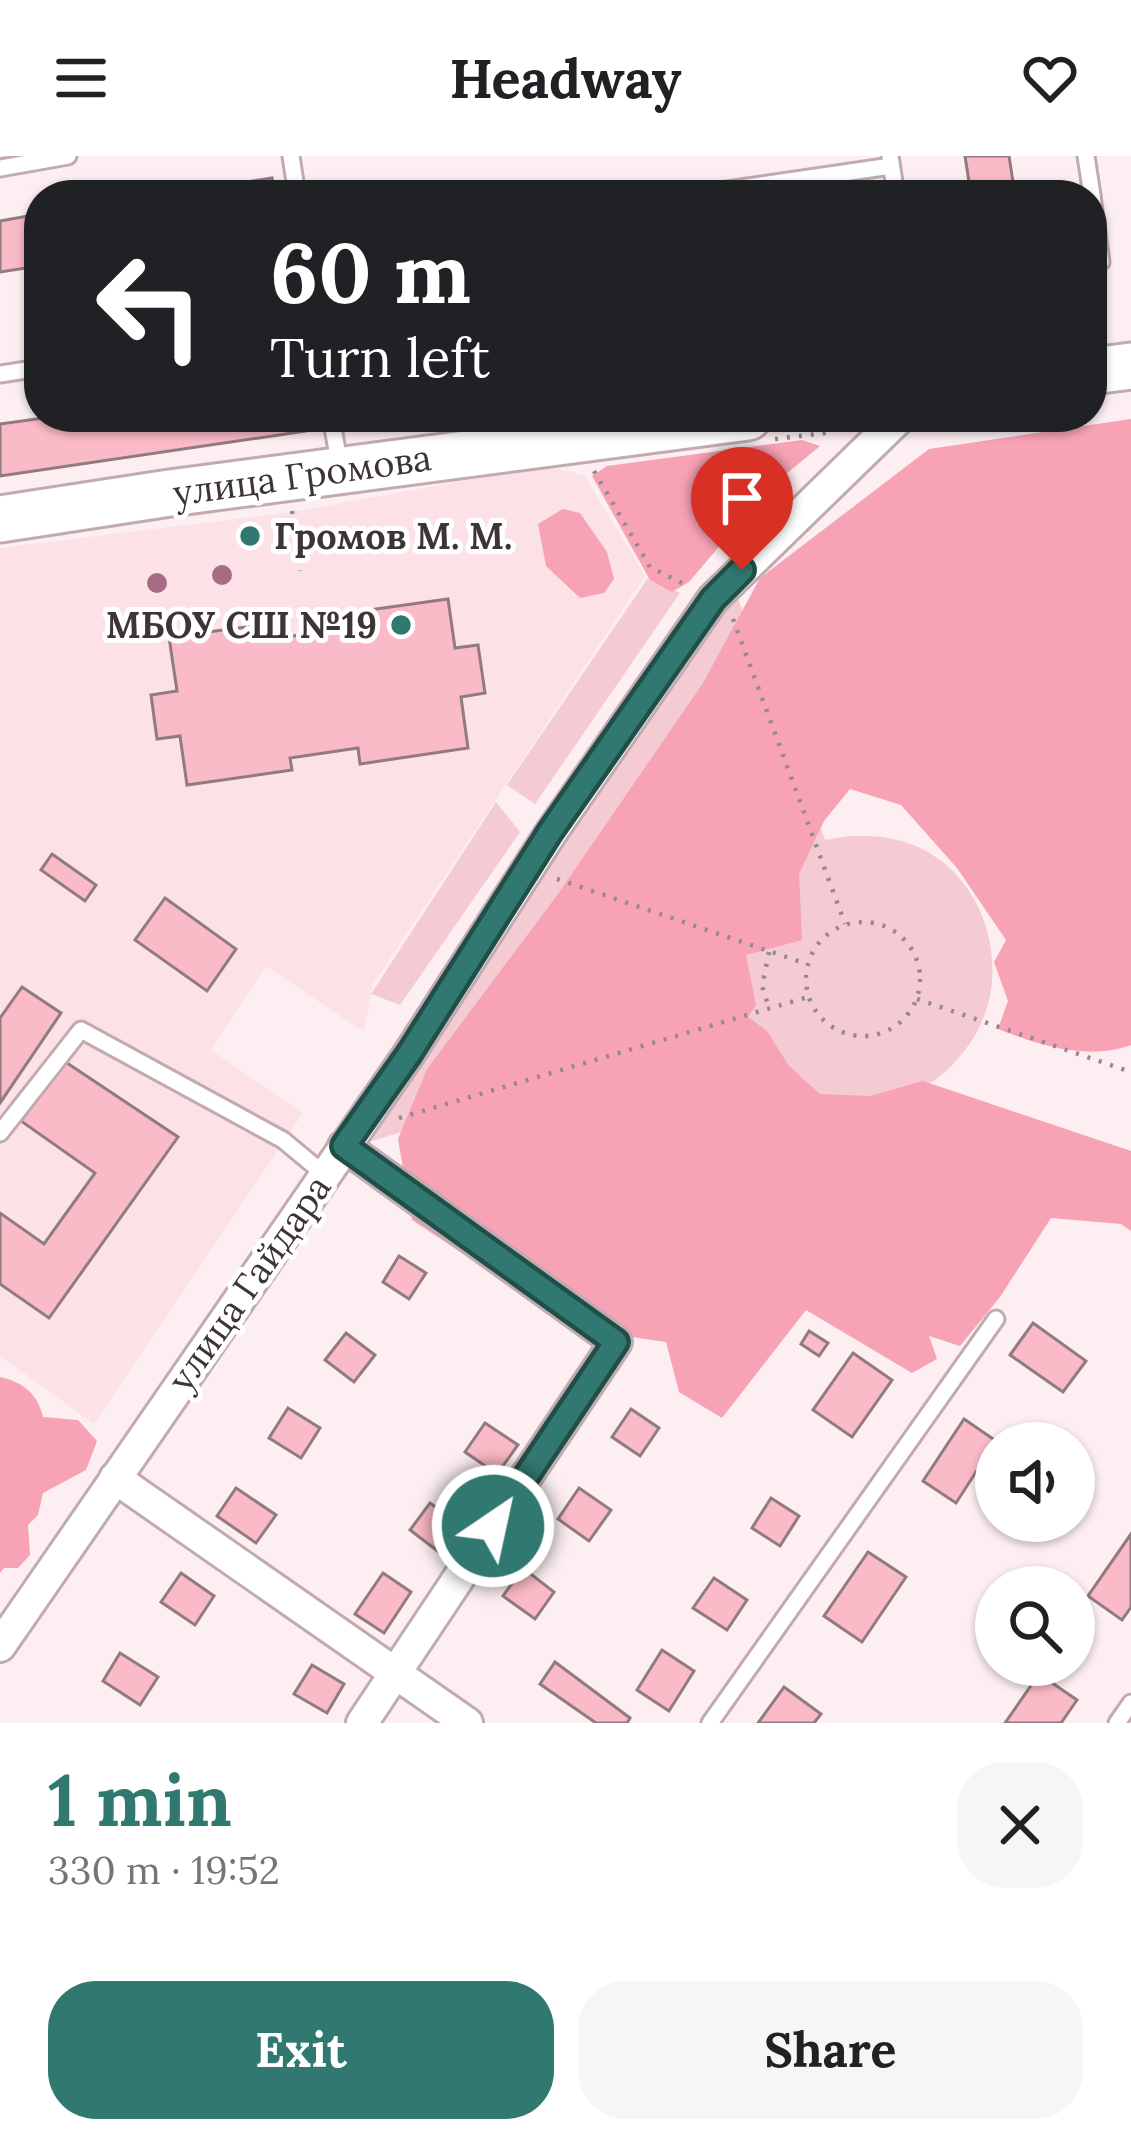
<!DOCTYPE html>
<meta charset="utf-8">
<style>
body{margin:0;font-family:Lora,serif;background:#f6f6f6;color:#202124;height:100vh;display:flex;flex-direction:column;font-size:45px;white-space:nowrap}
*{box-sizing:border-box;margin:0}
p{font-size:39px;color:#757577}
.icon{flex:none;width:66px;height:66px;fill:none;stroke:currentColor;stroke-width:2;stroke-linecap:round;stroke-linejoin:round}
.map{position:relative;height:1567px;overflow:hidden}
.side{display:flex;flex-direction:column;background:#fff;flex:1}
.side>*{flex:none}
.guide{position:absolute;left:24px;top:24px;width:1083px;height:252px;border-radius:48px;box-shadow:0 3px 9px #0004;background:#202124;color:#fff;overflow:hidden}
.fabs{position:absolute;left:975px;top:1266px;display:grid;gap:24px}
.fabs a{display:grid;place-items:center;width:120px;height:120px;border-radius:50%;background:#fff;box-shadow:0 3px 9px #0004;font-size:60px}
.pin{position:absolute;display:grid;place-items:center;width:102px;height:102px;color:#fff;margin:-123px -51px;border-radius:50% 50% 50% 0;rotate:-45deg;box-shadow:0 0 12px #0007}
.pin .icon{rotate:45deg}
.me{position:absolute;width:132px;margin:-66px;rotate:34deg;stroke-linejoin:round;filter:drop-shadow(0 0 9px #0008)}
.turn{display:flex;align-items:center;gap:42px;height:252px;padding:0 48px;font-size:54px}
.turn .icon{width:156px;height:156px;stroke-width:2.5}
.turn b{display:block;font-size:84px;line-height:102px}
.round{display:grid;place-items:center;flex:none;width:126px;height:126px;border-radius:48px;background:#f6f6f6}
.overview{display:flex;align-items:center;justify-content:space-between;height:204px;padding:0 48px}
h1{font-size:72px;font-weight:700;line-height:90px;color:#317870}
.primary-button{display:flex;gap:24px;margin-top:auto;padding:24px 48px}
.primary-button a{flex:1;height:138px;border-radius:48px;background:#317870;color:#fff;font-size:48px;font-weight:700;line-height:138px;text-align:center}
.primary-button a+a{background:#f6f6f6;color:#202124}
header{display:flex;justify-content:space-between;align-items:center;height:156px;padding:0 48px;background:#fff;font-size:54px;font-weight:700}
.map>svg:first-child{display:block}
.built{fill:#fce2e7}
.green{fill:#f4cbd3}
.forest{fill:#f7a2b5}
.building{fill:#fbbac7;stroke:#907b7f;stroke-width:3}
.lines{fill:none;stroke-linecap:round;stroke-linejoin:round}
.lane-casing{stroke:#c1abaf;stroke-width:21}
.street-casing{stroke:#c1abaf;stroke-width:36}
.secondary-casing{stroke:#c1abaf;stroke-width:51}
.path{stroke:#95898b;stroke-width:4.5;stroke-dasharray:3 9;stroke-linecap:butt}
.lane{stroke:#fff;stroke-width:15}
.street{stroke:#fff;stroke-width:30}
.secondary{stroke:#fff;stroke-width:45}
.tree{fill:#a76c83}
.route-casing{stroke:#204e49;stroke-width:30}
.route{stroke:#317870;stroke-width:21}
.poi-dot{fill:#317870;stroke:#fff;stroke-width:4.5}
.labels{text-anchor:middle;dominant-baseline:central;stroke-width:10;stroke-linejoin:round;paint-order:stroke}
.street-label{font-size:36px;fill:#3d3435;stroke:#fff}
.poi-label{font-size:36px;font-weight:bold;fill:#3d3435;stroke:#fff;text-anchor:start}
</style>
<header><svg class="icon" aria-label="menu" viewBox="0 0 24 24"><path d="M4 6h16M4 12h16M4 18h16"/></svg>Headway<svg class="icon" aria-label="heart" viewBox="0 0 24 24"><path d="M12 20l-8-8c-3-5 5-10 8-4 3-6 11-1 8 4z"/></svg></header>
<div class="map">
<svg width="1131" height="1567" viewBox="0 0 1131 1567">
<rect width="100%" height="100%" fill="#fceef1"/>
<path class="built" d="M542,310L584,319L645,420L373,828L364,876L266,810L211,894L303,957L94,1268L0,1200V392L293,356Z"/>
<g class="green">
<path d="M648,422L680,437L535,648L507,629Z"/>
<path d="M735,434L825,684C850,679 872,678 897,684C986,705 1020,820 968,890C956,906 940,924 921,932C908,938 890,937 876,939C849,943 821,947 797,931C775,916 757,890 739,872L359,989Z"/>
<path d="M496,646L520,676L400,849L371,838Z"/>
</g>
<g class="forest">
<path d="M1131,263V889C1088,905 1039,889 998,873L1008,845L994,806L1006,784L957,712L901,649L850,633L824,665L799,718L802,784L746,799L756,849L748,861L767,875L789,910L820,938L870,940L923,925L1131,995V1075L1121,1068L1051,1062L1000,1141L960,1190L929,1180L937,1203L912,1217L806,1154L722,1262L679,1236L666,1186L577,1173L412,1064L398,983L427,913L558,738L703,527L760,422L929,293Z"/>
<path d="M802,284L820,290L734,361L722,387L689,426L672,436L650,424L592,320L607,310Z"/>
<path d="M563,353L580,357L607,396L614,423L604,437L580,442L546,410L538,368Z"/>
<path d="M0,1221C23,1226 38,1238 43,1261L78,1264L97,1285L86,1314L43,1337L38,1359L28,1369L30,1399L18,1412H4L0,1417Z"/>
</g>
<g class="building">
<path d="M965,0H1009L1015,39H971Z"/>
<path d="M272,22L275,39H163Z"/>
<path d="M39,58V110L0,116V65Z"/>
<path d="M51,261H304L306,275L0,320V268Z"/>
<path d="M448,443L455,492L478,489L485,537L461,541L468,592L360,608L358,592L290,602L292,614L187,629L180,580L157,583L151,539L177,535L169,481L270,468L272,483L342,473L340,458Z"/>
<path d="M52,698L96,729L85,745L41,714Z"/>
<path d="M165,742L236,793L207,835L135,784Z"/>
<path d="M22,831L61,857L0,947V862Z"/>
<path d="M64,905L178,981L49,1162L0,1128V1057L44,1088L95,1017L21,965Z"/>
<path d="M399,1100L426,1117L409,1143L383,1126Z"/>
<path d="M1033,1167L1086,1205L1063,1236L1010,1199Z"/>
<path d="M809,1175L828,1187L819,1200L801,1188Z"/>
<path d="M346,1177L375,1199L354,1226L325,1204Z"/>
<path d="M853,1197L892,1224L852,1281L813,1254Z"/>
<path d="M288,1252L320,1272L301,1302L269,1282Z"/>
<path d="M631,1253L659,1272L640,1300L612,1281Z"/>
<path d="M964,1263L996,1285L956,1347L923,1325Z"/>
<path d="M485,1267L518,1289L497,1318L465,1296Z"/>
<path d="M236,1332L276,1359L256,1387L217,1360Z"/>
<path d="M579,1332L611,1354L589,1385L558,1363Z"/>
<path d="M771,1342L799,1360L780,1390L752,1372Z"/>
<path d="M430,1347L459,1368L439,1396L410,1374Z"/>
<path d="M1131,1378V1451L1122,1464L1088,1440Z"/>
<path d="M868,1396L906,1421L862,1486L824,1460Z"/>
<path d="M523,1412L554,1436L535,1463L503,1440Z"/>
<path d="M181,1417L214,1440L195,1469L161,1446Z"/>
<path d="M383,1417L411,1436L384,1477L355,1458Z"/>
<path d="M714,1422L747,1444L727,1474L693,1452Z"/>
<path d="M662,1494L694,1515L669,1555L637,1534Z"/>
<path d="M120,1497L158,1521L140,1549L103,1525Z"/>
<path d="M555,1506L630,1562L627,1567H596L540,1528Z"/>
<path d="M312,1509L344,1528L327,1557L294,1538Z"/>
<path d="M1039,1518L1077,1544L1061,1567H1005Z"/>
<path d="M784,1531L821,1558L814,1567H758Z"/>
</g>
<g class="lines">
<g class="lane-casing">
<g id="lane">
<path d="M291,0L297,39"/>
<path d="M890,0L896,39"/>
<path d="M1086,0L1092,39"/>
<path d="M0,12L68,0"/>
<path d="M692,39L891,10"/>
<path d="M1092,40L1101,106"/>
<path d="M0,218L39,212"/>
<path d="M331,261L340,311"/>
<path d="M0,977L81,874L283,984L324,1018"/>
<path d="M710,1567L996,1163"/>
<path d="M1117,1567L1131,1547"/>
</g>
</g>
<g class="street-casing">
<g id="street">
<path d="M344,990L616,1186L362,1567"/>
<path d="M115,1322L467,1567"/>
<path d="M0,1490L409,898L551,677L713,443L900,261"/>
</g>
</g>
<g class="secondary-casing">
<g id="secondary">
<path d="M1092,215L1131,210"/>
<path d="M0,363L170,337L748,261"/>
</g>
</g>
<g class="path">
<path d="M775,283L834,276"/>
<path d="M594,315L650,411L686,429"/>
<path d="M292,355L300,415"/>
<path d="M733,463L845,768"/>
<path d="M557,723L807,808"/>
<circle cx="863" cy="823" r="57"/>
<path d="M769,796L762,830L769,852"/>
<path d="M917,843L1131,916"/>
<path d="M399,962L808,841"/>
</g>
<use href="#lane" class="lane"/>
<use href="#street" class="street"/>
<use href="#secondary" class="secondary"/>
</g>
<g class="tree">
<circle cx="222" cy="419" r="10"/>
<circle cx="157" cy="427" r="10"/>
</g>
<g class="lines">
<g class="route-casing">
<path id="route" d="M493,1370L616,1186L344,990L409,898L550,676L713,443L742,414"/>
</g>
<use href="#route" class="route"/>
</g>
<g class="poi-dot">
<circle cx="250" cy="380" r="12"/>
<circle cx="401" cy="469" r="12"/>
</g>
<g class="labels">
<g class="street-label">
<text transform="translate(302 319) rotate(-8)">улица Громова</text>
<text transform="translate(249 1127) rotate(-55)">улица Гайдара</text>
</g>
<g class="poi-label">
<text x="274" y="380">Громов М. М.</text>
<text x="377" y="469" text-anchor="end">МБОУ СШ №19</text>
</g>
</g>
</svg>
<div class="fabs">
<a><svg class="icon" aria-label="sound" viewBox="0 0 24 24"><path d="M4 9h4l5-4v14l-5-4H4zM17 9q2 3 0 6"/></svg></a>
<a><svg class="icon" aria-label="search" viewBox="0 0 24 24"><circle cx="10" cy="10" r="6"/><path d="M15 15l6 6"/></svg></a>
</div>
<div class="pin" style="left:742px;top:414px;background:#d93025"><svg class="icon" aria-label="arrive" viewBox="0 0 24 24"><path d="M6 21V4h12l-3 4 3 4H6"/></svg></div>
<svg class="me" style="left:493px;top:1370px" viewBox="-20 -20 40 40"><circle r="17" fill="#317870" stroke="#fff" stroke-width="3"/><path d="M0-11L8 9 0 5-8 9z" fill="#fff"/></svg>
<div class="guide">
<div class="turn"><svg class="icon" aria-label="left" viewBox="0 0 24 24"><path d="M17 20v-9H6M10 6l-5 5 5 5"/></svg><div><b>60 m</b>Turn left</div></div>
</div>
</div>
<section class="side">
<div class="overview"><div><h1>1 min</h1><p>330 m · 19:52</p></div><a class="round"><svg class="icon" aria-label="close" viewBox="0 0 24 24"><path d="M6 6l12 12M18 6L6 18"/></svg></a></div>
<div class="primary-button"><a>Exit</a><a>Share</a></div>
</section>
